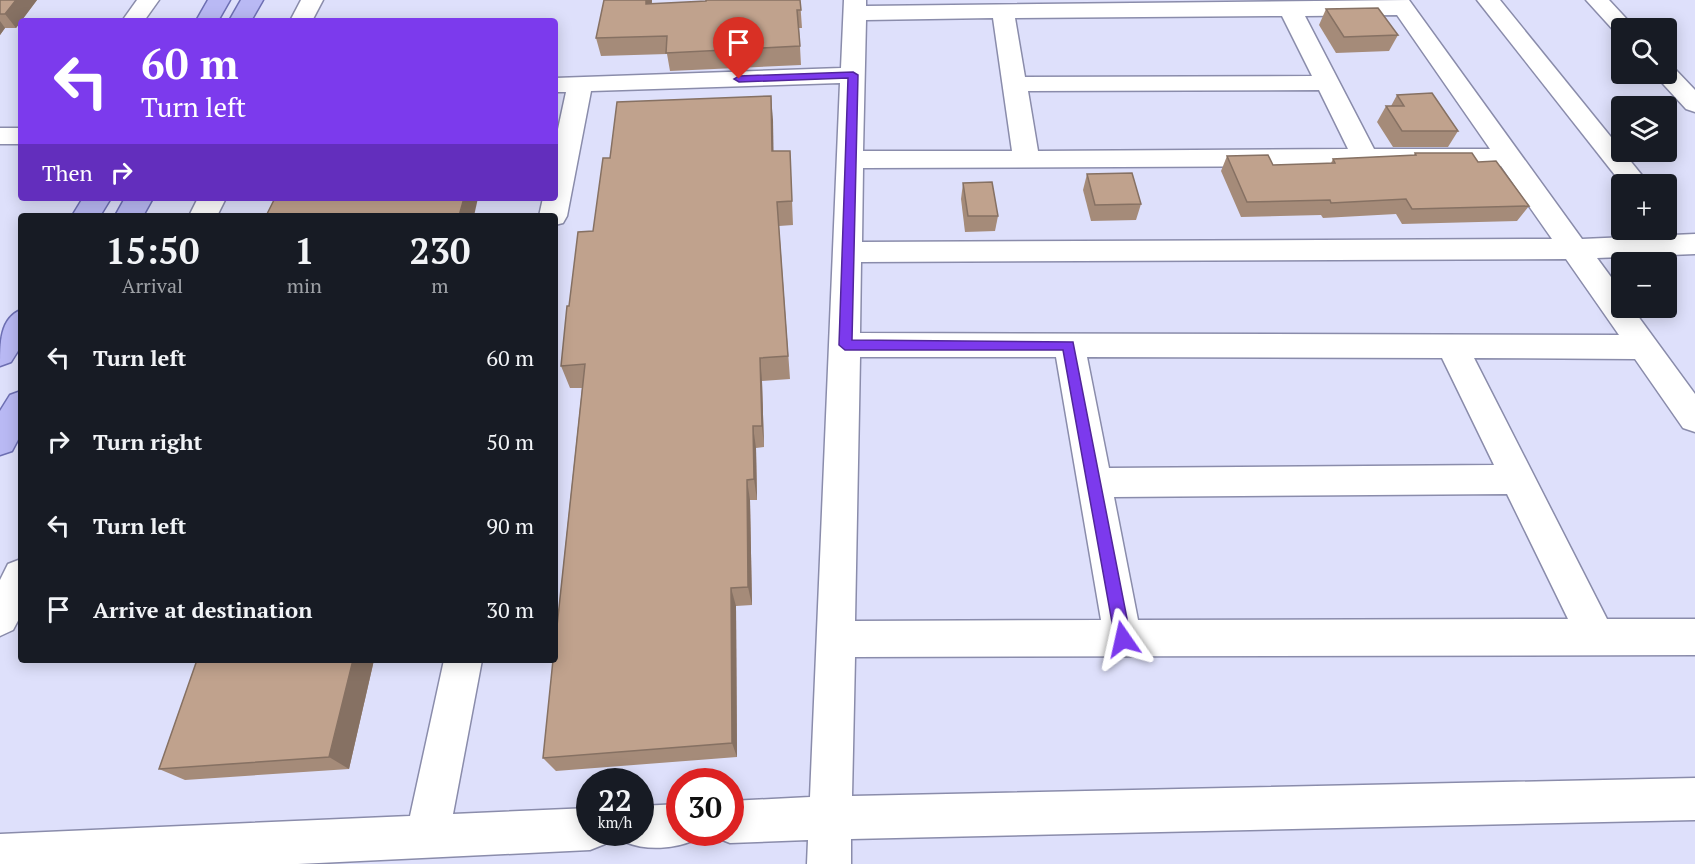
<!DOCTYPE html>
<meta charset="utf-8">
<style>
body{margin:0;font-family:"PT Serif",serif;background:#20242c;color:#f1f3f6;height:100vh;display:flex;flex-direction:column;font-size:22px;white-space:nowrap}
*{box-sizing:border-box;margin:0}
p{font-size:20px;color:#9ea1a6}
.icon{flex:none;width:33px;height:33px;fill:none;stroke:currentColor;stroke-width:2;stroke-linecap:round;stroke-linejoin:round}
.map{position:relative;flex:1;overflow:hidden}
.side{position:absolute;left:18px;top:213px;width:540px;height:450px;display:flex;flex-direction:column;background:#171b24;border-radius:6px;box-shadow:0 3px 15px #0003}
.side>*{flex:none}
.banner{position:absolute;left:18px;top:18px;width:540px;height:183px;border-radius:6px;box-shadow:0 3px 15px #0003;background:#7c3aed;color:#fff;overflow:hidden}
.controls{position:absolute;left:1611px;top:18px;display:grid;gap:12px}
.controls a{display:grid;place-items:center;width:66px;height:66px;border-radius:6px;background:#171b24;box-shadow:0 3px 15px #0003;font-size:30px}
.speed{position:absolute;left:576px;top:768px;display:flex;gap:12px;font-size:30px;font-weight:700;text-align:center}
.speed>*{display:grid;place-content:center;width:78px;height:78px;border-radius:50%;background:#171b24;box-shadow:0 3px 15px #0003;line-height:1}
.speed small{font-size:15px;font-weight:400}
.speed .limit{border:9px solid #d22;background:#fff;color:#111}
.pin{position:absolute;display:grid;place-items:center;width:51px;height:51px;color:#fff;margin:-62px -26px;border-radius:50% 50% 50% 0;rotate:-45deg;box-shadow:0 0 6px #0007}
.pin .icon{rotate:45deg}
.me{position:absolute;width:66px;margin:-33px;rotate:349deg;stroke-linejoin:round;filter:drop-shadow(0 0 4px #0008)}
.turn{display:flex;align-items:center;gap:21px;height:126px;padding:0 24px;font-size:27px}
.turn .icon{width:78px;height:78px;stroke-width:2.5}
.turn b{display:block;font-size:42px;line-height:51px}
.then{display:flex;align-items:center;height:57px;padding:0 24px;background:#0003;gap:12px;font-size:22px}
.eta{display:flex;justify-content:space-evenly;align-items:center;height:102px;text-align:center}
.eta b{font-size:36px;font-weight:700;line-height:42px}
ul{padding:0;list-style:none}
li{display:flex;align-items:center;gap:18px;height:84px;padding:0 24px}
li div{flex:1}
li b{display:block;font-size:22px}
li em{font-style:normal}
.map>svg:first-child{display:block}
.lines{fill:none;stroke-linecap:round;stroke-linejoin:round}
.street-casing{stroke:#8a8cab;stroke-width:3}
.secondary-casing{stroke:#8a8cab;stroke-width:3}
.primary-casing{stroke:#6d6fb3;stroke-width:3}
.street{fill:#fff;fill-rule:evenodd}
.secondary{fill:#fff;fill-rule:evenodd}
.primary{fill:#b9b9f4;fill-rule:evenodd}
.wall{fill:#a58b79}
.shaded-wall{fill:#867163}
.building{fill:#c0a28d;stroke:#867163;stroke-width:1.5}
.route{fill:#7c3aed;stroke:#51269a;stroke-width:1.5}
</style>
<div class="map">
<svg width="1695" height="864" viewBox="0 0 1695 864">
<rect width="100%" height="100%" fill="#dee0fb"/>
<g class="lines">
<g class="street-casing">
<g id="street">
<path d="M137,0H159L144,21H122Z"/>
<path d="M301,0H323L312,21H290Z"/>
<path d="M844,0H866V6L1409,0L1582,239L1695,234V254L1597,258L1622,292V308H1632L1695,394V432L1683,428L1635,359L1474,358L1607,619H1695V655L855,657L852,796L1695,778V820L851,839V864H807L808,840L730,843L715,837L713,832H730V801L810,797L840,83L591,91L567,216L563,223L555,225V216H539L543,198H555V143L566,92H555V78L841,68ZM1397,15L1490,149H1374L1305,16ZM1282,16L1312,76L1025,77L1015,18ZM993,18L1012,151H863L866,20ZM1319,90L1348,149L1038,151L1028,91ZM1364,166H1501L1552,239L862,242L863,168ZM1566,259L1619,335L860,333L861,262ZM860,357H1056L1101,620L855,621ZM1087,357L1442,358L1494,465L1109,468ZM1507,494L1568,619L1138,620L1114,497Z"/>
<path d="M1477,0H1500L1649,184H1622Z"/>
<rect x="0" y="128" width="21" height="16"/>
<path d="M198,198H226L217,216H189Z"/>
<path d="M21,559V615L13,630L0,636V580L8,564Z"/>
<path d="M444,660H482L453,814L590,808V832H610L605,844L590,850L298,864H0V834L410,816Z"/>
<path d="M680,804V832H698L695,840C673,849 647,851 625,842L621,832H640V806Z"/>
</g>
</g>
<g class="secondary-casing">
<g id="secondary">
<path d="M1586,0H1609L1635,28H1622V34L1616,33Z"/>
<path d="M1666,67L1675,69L1695,90V112L1686,109L1654,74H1666Z"/>
</g>
</g>
<g class="primary-casing">
<g id="primary">
<path d="M208,0H230L218,21H196Z"/>
<path d="M241,0H263L251,21H229Z"/>
<path d="M83,198H111L100,216H72Z"/>
<path d="M125,198H153L143,216H115Z"/>
<path d="M21,310V346L11,362L0,366C0,343 0,318 21,310Z"/>
<path d="M21,391V434L12,451L0,455V411L10,395Z"/>
</g>
</g>
<use href="#street" class="street"/>
<use href="#secondary" class="secondary"/>
<use href="#primary" class="primary"/>
</g>
<g class="wall">
<path d="M0,0H37L16,28H5L0,35Z"/>
<path d="M652,0V4L800,0L802,28H799L801,65L670,71L667,54L601,56L596,38Z"/>
<path d="M1326,9L1398,35L1389,51L1336,53L1319,25Z"/>
<path d="M1397,95L1458,131L1448,147H1393L1377,122L1386,106H1391Z"/>
<path d="M773,120V151H790L793,225L779,226L790,379L762,381L764,447L756,448L757,500H750L752,605L736,606L737,757L556,771L543,758L582,388H570L561,366L569,306L593,231Z"/>
<path d="M1415,153L1478,162L1529,206L1517,221L1402,224L1396,214L1323,218L1321,215L1241,217L1221,171L1227,156L1273,165L1331,163L1333,159L1414,155Z"/>
<path d="M1087,174L1141,204L1136,220L1091,221L1083,190Z"/>
<path d="M963,183L998,216L995,231L965,232L961,199Z"/>
<path d="M197,660H374L349,769L185,780L159,769Z"/>
</g>
<g class="shaded-wall">
<path d="M16,0H37L16,28L5,14Z"/>
<path d="M646,0H652L649,23L646,4Z"/>
<path d="M0,21L5,28L0,35Z"/>
<path d="M771,96L773,120L774,176L772,151Z"/>
<path d="M464,198H478L474,216H459Z"/>
<path d="M760,358L762,381L764,447L762,426Z"/>
<path d="M753,426L756,448L757,500L754,479Z"/>
<path d="M747,480L750,500L752,605L748,587Z"/>
<path d="M731,588L736,606L737,757L732,743Z"/>
<path d="M353,660H374L349,769L329,757Z"/>
</g>
<g class="building">
<path d="M0,0H16L5,14H0Z"/>
<path d="M604,0H646V4L706,1V0H800L801,10H797L800,46L666,53L667,36L596,38Z"/>
<path d="M1378,8L1398,35L1344,37L1326,9Z"/>
<path d="M1432,93L1458,131H1402L1386,106H1404L1397,95Z"/>
<path d="M771,96L772,151H790L792,201L777,202L788,356L760,358L762,426H753L754,479L747,480L748,587L731,588L732,743L543,758L553,660H555V645L585,364L561,366L567,306H569L578,232L593,231L603,158H610L617,102Z"/>
<path d="M1415,153H1472L1478,162L1496,161L1529,206L1412,209L1406,199L1331,203L1330,200L1247,202L1227,156L1268,155L1273,165L1335,163L1333,159L1416,155Z"/>
<path d="M1132,173L1141,204L1095,205L1087,174Z"/>
<path d="M992,182L998,216H968L963,183Z"/>
<path d="M275,198H464L459,216H266Z"/>
<path d="M197,660H353L329,757L159,769Z"/>
</g>
<path class="route" d="M853,72L858,75L852,340L1073,342L1131,639L1129,644L1123,646L1118,644L1115,639L1063,350H845L839,345L848,78L739,82L734,79L739,76Z"/>
</svg>
<div class="controls">
<a><svg class="icon" aria-label="search" viewBox="0 0 24 24"><circle cx="10" cy="10" r="6"/><path d="M15 15l6 6"/></svg></a>
<a><svg class="icon" aria-label="layers" viewBox="0 0 24 24"><path d="M12 4l9 5-9 5-9-5zM3 14l9 5 9-5"/></svg></a>
<a>+</a>
<a>−</a>
</div>
<div class="speed"><div>22<small>km/h</small></div><div class="limit">30</div></div>
<div class="pin" style="left:739px;top:79px;background:#d93025"><svg class="icon" aria-label="arrive" viewBox="0 0 24 24"><path d="M6 21V4h12l-3 4 3 4H6"/></svg></div>
<svg class="me" style="left:1123px;top:639px" viewBox="-20 -20 40 40"><path d="M0-17L14 15 0 8-14 15z" fill="#7c3aed" stroke="#fff" stroke-width="4"/></svg>
<div class="banner">
<div class="turn"><svg class="icon" aria-label="left" viewBox="0 0 24 24"><path d="M17 20v-9H6M10 6l-5 5 5 5"/></svg><div><b>60 m</b>Turn left</div></div>
<div class="then">Then<svg class="icon" aria-label="right" viewBox="0 0 24 24"><path d="M7 20v-9h11M14 6l5 5-5 5"/></svg></div>
</div>
<section class="side">
<div class="eta">
<div><b>15:50</b><p>Arrival</p></div>
<div><b>1</b><p>min</p></div>
<div><b>230</b><p>m</p></div>
</div>
<ul>
<li><svg class="icon" aria-label="left" viewBox="0 0 24 24"><path d="M17 20v-9H6M10 6l-5 5 5 5"/></svg><div><b>Turn left</b></div><em>60 m</em></li>
<li><svg class="icon" aria-label="right" viewBox="0 0 24 24"><path d="M7 20v-9h11M14 6l5 5-5 5"/></svg><div><b>Turn right</b></div><em>50 m</em></li>
<li><svg class="icon" aria-label="left" viewBox="0 0 24 24"><path d="M17 20v-9H6M10 6l-5 5 5 5"/></svg><div><b>Turn left</b></div><em>90 m</em></li>
<li><svg class="icon" aria-label="arrive" viewBox="0 0 24 24"><path d="M6 21V4h12l-3 4 3 4H6"/></svg><div><b>Arrive at destination</b></div><em>30 m</em></li>
</ul>
</section>
</div>
